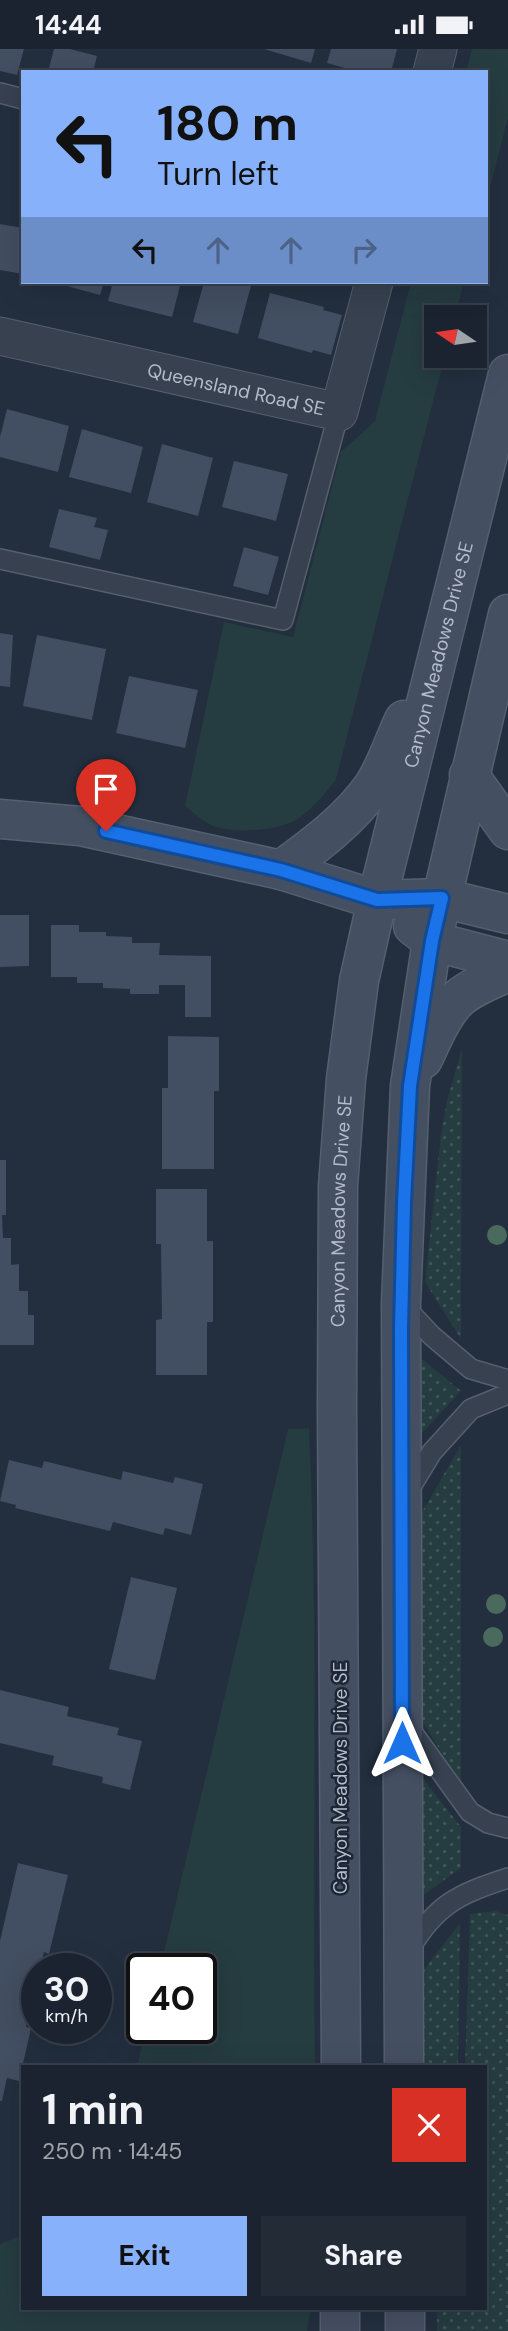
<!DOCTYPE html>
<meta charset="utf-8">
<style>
body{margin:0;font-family:"DM Sans",sans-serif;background:#232b37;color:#f1f3f6;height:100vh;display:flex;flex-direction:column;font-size:26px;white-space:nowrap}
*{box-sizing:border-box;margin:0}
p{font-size:23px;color:#9fa4aa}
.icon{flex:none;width:38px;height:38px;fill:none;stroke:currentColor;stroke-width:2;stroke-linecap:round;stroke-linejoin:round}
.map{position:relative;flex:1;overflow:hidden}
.drawer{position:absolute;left:21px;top:2016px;width:466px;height:245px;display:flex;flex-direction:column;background:#1a232f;border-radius:0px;box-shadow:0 7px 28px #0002,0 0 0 2px #38404b}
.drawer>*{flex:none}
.guide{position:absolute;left:21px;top:21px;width:467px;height:214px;border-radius:0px;box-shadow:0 7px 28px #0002,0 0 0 2px #38404b;background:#87b2fb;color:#111;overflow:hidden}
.needle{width:46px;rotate:283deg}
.buttons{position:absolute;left:424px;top:256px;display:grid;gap:14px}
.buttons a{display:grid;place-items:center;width:63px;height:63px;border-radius:0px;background:#1a232f;box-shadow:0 7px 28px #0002,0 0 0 2px #38404b;font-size:35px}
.speed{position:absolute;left:21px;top:1904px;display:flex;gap:14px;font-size:35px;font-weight:700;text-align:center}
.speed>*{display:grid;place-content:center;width:91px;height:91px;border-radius:50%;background:#1a232f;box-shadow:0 7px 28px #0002,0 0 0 2px #38404b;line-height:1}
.speed small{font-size:18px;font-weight:400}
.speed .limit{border:4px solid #111;border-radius:10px;background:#fff;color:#111}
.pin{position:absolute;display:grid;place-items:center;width:60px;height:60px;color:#fff;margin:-72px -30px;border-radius:50% 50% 50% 0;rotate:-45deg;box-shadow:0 0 7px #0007}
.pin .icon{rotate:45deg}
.me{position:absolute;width:77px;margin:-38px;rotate:0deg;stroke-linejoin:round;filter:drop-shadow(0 0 5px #0008)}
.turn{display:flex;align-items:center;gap:24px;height:147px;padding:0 21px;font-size:32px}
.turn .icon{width:91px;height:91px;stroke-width:2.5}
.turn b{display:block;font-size:49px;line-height:60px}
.lanes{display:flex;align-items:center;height:66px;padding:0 21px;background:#0003;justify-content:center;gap:35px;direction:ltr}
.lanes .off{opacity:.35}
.round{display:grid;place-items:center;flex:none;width:74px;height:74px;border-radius:0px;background:#232b37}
.overview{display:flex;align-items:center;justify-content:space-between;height:119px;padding:0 21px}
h1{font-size:42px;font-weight:700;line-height:52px}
.action{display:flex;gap:14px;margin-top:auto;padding:14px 21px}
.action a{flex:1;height:80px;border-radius:0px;background:#87b2fb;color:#111;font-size:28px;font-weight:700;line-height:80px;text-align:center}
.action a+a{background:#232b37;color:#f1f3f6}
.status{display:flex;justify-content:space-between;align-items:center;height:49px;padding:0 35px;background:#1a232f;direction:ltr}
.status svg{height:19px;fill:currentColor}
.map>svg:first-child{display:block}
.grass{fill:url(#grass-dots)}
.park{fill:#253c40}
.building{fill:#424e61}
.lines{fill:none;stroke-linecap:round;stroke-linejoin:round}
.lane-casing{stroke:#555f6d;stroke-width:22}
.street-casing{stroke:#555f6d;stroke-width:39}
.secondary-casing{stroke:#555f6d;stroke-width:41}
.lane{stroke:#37414f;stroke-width:19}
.street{stroke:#37414f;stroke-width:37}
.secondary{stroke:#454f62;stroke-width:38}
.tree{fill:#4a6a5d}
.route-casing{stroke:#114b97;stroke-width:18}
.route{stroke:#1a73e8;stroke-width:12}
.labels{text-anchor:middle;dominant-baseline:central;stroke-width:5;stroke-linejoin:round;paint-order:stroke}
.street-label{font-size:19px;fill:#b3bcca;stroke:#1c2634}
</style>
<div class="status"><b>14:44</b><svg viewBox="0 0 49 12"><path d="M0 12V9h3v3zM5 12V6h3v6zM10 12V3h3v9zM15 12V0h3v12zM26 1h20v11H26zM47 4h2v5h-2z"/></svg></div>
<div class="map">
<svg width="508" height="2282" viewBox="0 0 508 2282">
<defs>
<pattern id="grass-dots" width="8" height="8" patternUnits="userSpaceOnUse" patternTransform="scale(1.75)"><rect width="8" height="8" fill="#253c40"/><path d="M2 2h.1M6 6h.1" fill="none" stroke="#42565a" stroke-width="1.8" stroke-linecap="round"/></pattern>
</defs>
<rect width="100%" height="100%" fill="#232f3f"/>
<g class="grass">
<path d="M462,999L461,1290L425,1233L441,1086L447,1052Z"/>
<path d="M422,1310L461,1342L421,1385Z"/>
<path d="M461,1396V1736L421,1670L422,1463Z"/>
<path d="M421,1727L461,1778V1819L422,1847Z"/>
<path d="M496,1862L508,1866V2282H437V2259H485V2018H465L470,1865Z"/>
<path d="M460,1874L458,2018H421L420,1926Z"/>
</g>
<g class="park">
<path d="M472,0H508V69L487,150L486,23H466Z"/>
<path d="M411,233H464L455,268H436V306H445L336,730C326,744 315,757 302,767C284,782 233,786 211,776C202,772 193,763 185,757L224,573L293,588L341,403L375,372Z"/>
<path d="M309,1379C319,1591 312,1805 315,2018H137L146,1979H201V1920H160L288,1380Z"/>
<path d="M23,2186V2259H311L307,2282H0V2195Z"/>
</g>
<g class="building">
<path d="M0,0H24L17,26L0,22Z"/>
<path d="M54,0H70L97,7L93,23H48Z"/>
<path d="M264,0H315L311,14Z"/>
<path d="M331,0H397L391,23H359L327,14Z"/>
<path d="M0,175L23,179V225L0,221Z"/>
<path d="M52,233H104L100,246Z"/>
<path d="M113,233H181L172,268L108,252Z"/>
<path d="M204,233H252L238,285L193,273Z"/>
<path d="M270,244L324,258L323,261L342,266L331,306L313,301L312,304L258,289Z"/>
<path d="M7,360L69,377L58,423L0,408V388Z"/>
<path d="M82,380L143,398L131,444L69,428Z"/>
<path d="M162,395L213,409L198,467L147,453Z"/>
<path d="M234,412L288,425L276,472L222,458Z"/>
<path d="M59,460L97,469L94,478L108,481L100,511L49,498Z"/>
<path d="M244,498L279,508L268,546L233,537Z"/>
<path d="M0,584L13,586L10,638L0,637Z"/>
<path d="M37,586L106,600L92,671L23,657Z"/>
<path d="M129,627L198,641L185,699L116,684Z"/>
<path d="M0,866H29V917L0,918Z"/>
<path d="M51,876H79V883H106V887L132,888V894H160L159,906L211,907V968H185V936H159V945H130V940L103,939V934H77V928H51Z"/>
<path d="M168,987L219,988V1042H214V1120H162V1039H168Z"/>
<path d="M0,1111H6V1166H2L3,1189H11V1216L19,1215V1242H28V1266H34V1296H0Z"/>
<path d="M156,1140H207V1192H213V1273H207V1326H156V1271L162,1270L161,1195H156Z"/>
<path d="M9,1411L42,1419L44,1412L121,1431L123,1422L173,1434L175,1428L203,1435L191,1486L165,1479L163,1486L113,1473L110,1482L15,1459L16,1456L0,1452Z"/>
<path d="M131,1528L177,1539L155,1631L109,1620Z"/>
<path d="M0,1641L69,1658L67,1667L119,1679L117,1686L142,1692L130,1741L102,1734L103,1728L52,1716L54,1707L0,1694Z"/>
<path d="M18,1814L68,1826L49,1905L44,1903L40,1920H37V1932L26,1978L31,1979L19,2032L7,2029L2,2052H0V1892Z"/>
</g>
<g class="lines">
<g class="lane-casing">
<g id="lane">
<path d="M0,44L23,50"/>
<path d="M0,510L283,571L339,363"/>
<path d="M403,1256L432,1287L471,1320L508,1331"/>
<path d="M407,1444L432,1403L471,1360L508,1345"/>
<path d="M407,1676L470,1763L488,1774L508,1779"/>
<path d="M409,1901C436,1855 459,1845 508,1829"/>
</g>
</g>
<g class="street-casing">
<g id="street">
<path d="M432,23L438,0"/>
<path id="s1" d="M0,287L339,363L374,233"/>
</g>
</g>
<g class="secondary-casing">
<g id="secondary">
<path d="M469,726L508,781"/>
<path d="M0,770L80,777L281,821L377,851L442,849L508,865"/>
<path d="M281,821C314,797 351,770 374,736C386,717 394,692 404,671"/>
<path d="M413,877L432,892L508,912"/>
<path d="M423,1010C432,991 441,969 455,953C468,939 491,931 508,923"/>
<path id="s2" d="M341,2018L337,1358L338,1137L346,1030L359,932L377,851L508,325"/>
<path d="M404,2018L401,1254L410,1037L432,892L508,565"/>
<path d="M340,2259V2282"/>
<path d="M405,2259V2282"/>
</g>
</g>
<use href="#lane" class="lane"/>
<use href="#street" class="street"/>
<use href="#secondary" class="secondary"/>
</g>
<g class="tree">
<circle cx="497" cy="1186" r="10"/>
<circle cx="496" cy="1555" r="10"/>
<circle cx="493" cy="1588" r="10"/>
</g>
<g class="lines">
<g class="route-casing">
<path id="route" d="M106,782L281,821L377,851L442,849L432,892L410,1037L404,1153L401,1279L402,1694"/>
</g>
<use href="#route" class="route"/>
</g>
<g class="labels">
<g class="street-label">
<text stroke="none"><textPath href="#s1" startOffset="242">Queensland Road SE</textPath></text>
<text stroke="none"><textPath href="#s2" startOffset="1423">Canyon Meadows Drive SE</textPath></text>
<text stroke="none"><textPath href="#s2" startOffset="856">Canyon Meadows Drive SE</textPath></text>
<text transform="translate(340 1729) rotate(-90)">Canyon Meadows Drive SE</text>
</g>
</g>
</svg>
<div class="buttons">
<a><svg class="needle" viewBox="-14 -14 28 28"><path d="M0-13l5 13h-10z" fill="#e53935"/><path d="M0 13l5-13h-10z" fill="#9fa4aa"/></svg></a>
</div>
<div class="speed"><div>30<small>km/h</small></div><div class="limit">40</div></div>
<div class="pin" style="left:106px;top:782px;background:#d93025"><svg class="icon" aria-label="arrive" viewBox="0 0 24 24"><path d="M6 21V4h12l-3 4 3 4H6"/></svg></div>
<svg class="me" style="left:402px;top:1694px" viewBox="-20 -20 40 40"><path d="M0-17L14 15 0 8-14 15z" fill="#1a73e8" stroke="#fff" stroke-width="4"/></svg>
<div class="guide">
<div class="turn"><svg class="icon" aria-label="left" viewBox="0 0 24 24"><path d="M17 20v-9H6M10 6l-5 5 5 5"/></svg><div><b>180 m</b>Turn left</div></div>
<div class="lanes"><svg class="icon" aria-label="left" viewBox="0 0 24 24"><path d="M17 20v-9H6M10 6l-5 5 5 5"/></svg><svg class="icon off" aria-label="ahead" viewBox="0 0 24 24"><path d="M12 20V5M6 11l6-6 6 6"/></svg><svg class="icon off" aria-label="ahead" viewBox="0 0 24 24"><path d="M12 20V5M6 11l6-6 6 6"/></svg><svg class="icon off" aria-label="right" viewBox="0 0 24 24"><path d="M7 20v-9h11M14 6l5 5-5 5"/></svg></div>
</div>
<section class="drawer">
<div class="overview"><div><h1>1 min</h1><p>250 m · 14:45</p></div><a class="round" style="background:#d93025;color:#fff"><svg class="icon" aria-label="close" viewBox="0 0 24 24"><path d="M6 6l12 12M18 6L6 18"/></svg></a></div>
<div class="action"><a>Exit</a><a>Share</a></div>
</section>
</div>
